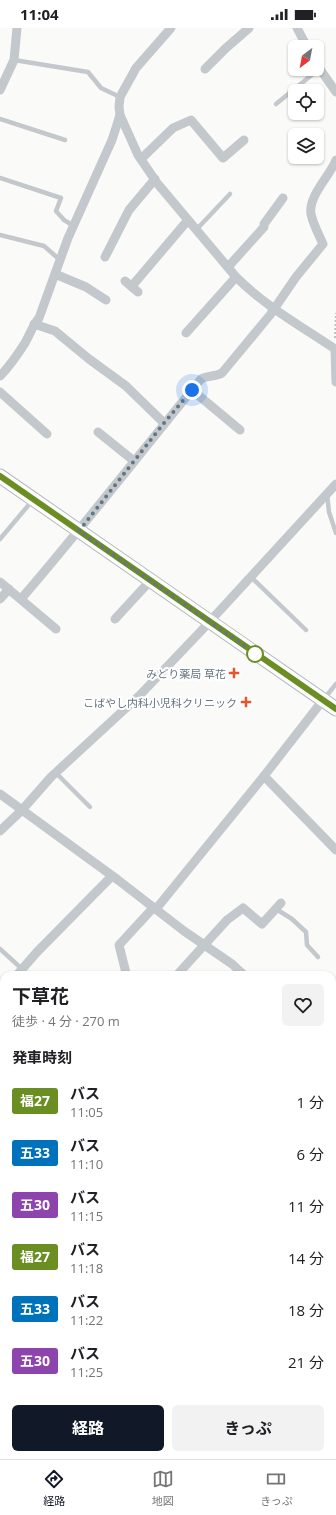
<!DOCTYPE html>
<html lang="ja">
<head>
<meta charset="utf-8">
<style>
  :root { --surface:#fff; --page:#f2f2f2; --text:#202124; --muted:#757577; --line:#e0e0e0; --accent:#111827 }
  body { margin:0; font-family:"Open Sans","Noto Sans JP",sans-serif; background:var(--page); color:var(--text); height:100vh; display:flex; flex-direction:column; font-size:15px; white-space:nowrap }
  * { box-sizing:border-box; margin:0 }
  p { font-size:13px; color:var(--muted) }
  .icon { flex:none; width:22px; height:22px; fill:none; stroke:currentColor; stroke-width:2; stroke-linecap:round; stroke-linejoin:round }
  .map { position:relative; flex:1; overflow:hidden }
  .drawer { position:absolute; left:0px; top:943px; width:336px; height:488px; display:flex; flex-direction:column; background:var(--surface); border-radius:12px 12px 0 0; box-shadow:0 1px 3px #0004 }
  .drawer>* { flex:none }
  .badge { padding:0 8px; border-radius:3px; font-size:14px; line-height:26px }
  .needle { width:26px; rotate:212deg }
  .controls { position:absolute; left:288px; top:12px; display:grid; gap:8px }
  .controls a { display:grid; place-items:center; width:36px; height:36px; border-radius:6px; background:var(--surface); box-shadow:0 1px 3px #0004; font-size:20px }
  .you { position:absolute; width:20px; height:20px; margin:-10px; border:3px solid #fff; border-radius:50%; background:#1a73e8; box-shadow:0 0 0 6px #1a73e833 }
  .map>.badge { position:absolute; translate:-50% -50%; box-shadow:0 0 0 2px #fff }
  h2 { padding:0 12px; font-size:15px; line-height:36px }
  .round { display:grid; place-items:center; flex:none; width:42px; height:42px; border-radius:6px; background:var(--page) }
  .headline { display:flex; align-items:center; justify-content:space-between; height:68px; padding:0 12px }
  h1 { font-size:19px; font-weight:700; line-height:30px }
  .button { display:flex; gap:8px; margin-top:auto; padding:8px 12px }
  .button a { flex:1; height:46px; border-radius:6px; background:var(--accent); color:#fff; font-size:16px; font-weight:700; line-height:46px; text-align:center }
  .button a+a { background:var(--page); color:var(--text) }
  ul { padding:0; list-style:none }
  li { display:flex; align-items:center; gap:12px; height:52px; padding:0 12px }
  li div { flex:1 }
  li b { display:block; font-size:15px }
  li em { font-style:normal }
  li .badge { min-width:44px; font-weight:700; text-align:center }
  .status { display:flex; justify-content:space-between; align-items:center; height:28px; padding:0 20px; background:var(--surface); direction:ltr }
  .status svg { height:11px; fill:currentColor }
  .tabs { display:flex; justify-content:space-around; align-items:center; height:56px; border-top:1px solid var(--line); background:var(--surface); font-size:11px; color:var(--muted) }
  .tabs a { display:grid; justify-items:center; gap:2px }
  .tabs .on { color:var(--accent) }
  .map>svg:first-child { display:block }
  .forest { fill:url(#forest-crowns) }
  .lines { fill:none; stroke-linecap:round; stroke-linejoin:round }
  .secondary-casing { stroke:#b3babf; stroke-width:15 }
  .path { stroke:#bbbfc2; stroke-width:2; stroke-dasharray:2 2; stroke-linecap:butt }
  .lane { stroke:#c3c8cc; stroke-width:4.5 }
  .street { stroke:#c3c8cc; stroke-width:9 }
  .secondary { stroke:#fff; stroke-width:13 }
  .line-casing { stroke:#fff; stroke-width:9 }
  .line { stroke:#6b8e23; stroke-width:6 }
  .walk { stroke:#657683; stroke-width:4; stroke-dasharray:0 7.2 }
  .stop-dot { fill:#fff; stroke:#6b8e23; stroke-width:2 }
  .poi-dot { fill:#e4572e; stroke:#fff; stroke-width:1.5 }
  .labels { text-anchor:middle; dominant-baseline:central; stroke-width:4; stroke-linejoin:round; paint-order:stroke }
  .poi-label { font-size:11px; fill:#657683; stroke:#fff; text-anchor:end }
</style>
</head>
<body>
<div class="status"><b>11:04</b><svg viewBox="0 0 49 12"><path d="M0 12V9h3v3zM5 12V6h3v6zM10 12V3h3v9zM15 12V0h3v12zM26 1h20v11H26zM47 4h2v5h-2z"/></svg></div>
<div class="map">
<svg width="336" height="1431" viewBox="0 0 336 1431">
  <defs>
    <pattern id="forest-crowns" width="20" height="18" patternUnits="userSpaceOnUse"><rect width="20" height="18" fill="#dadfd7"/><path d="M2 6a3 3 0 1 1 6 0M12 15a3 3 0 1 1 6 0" fill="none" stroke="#b4b9b4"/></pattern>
  </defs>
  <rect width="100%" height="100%" fill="#fafaf8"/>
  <g class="forest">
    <polygon points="0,1009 4,1014 4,1157 0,1158"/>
    <polygon points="4,1234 4,1427 332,1427 332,1292 336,1298 336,1431 0,1431 0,1237"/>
  </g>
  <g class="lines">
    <g class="secondary-casing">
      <polyline id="secondary" points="0,448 336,681"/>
    </g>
    <g class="path">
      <polyline points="335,310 336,285"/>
      <polyline points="332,1373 336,1374"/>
      <polyline points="0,1390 4,1387"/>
    </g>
    <g class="lane">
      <polyline points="14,32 88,44 101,60 120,69"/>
      <polyline points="276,76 319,41"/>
      <polyline points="0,91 65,112"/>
      <polyline points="0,150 61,170 56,183 64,192 74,198"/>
      <polyline points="196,202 230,166"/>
      <polyline points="0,207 44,218 60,232"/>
      <polyline points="327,466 329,484 336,505"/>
      <polyline points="0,511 32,473"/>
      <polyline points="251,549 306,602"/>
      <polyline points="324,671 336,656"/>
      <polyline points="56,745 90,779"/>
      <polyline points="276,881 292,891 306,904 307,917 318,929"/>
      <polyline points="0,921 22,941"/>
      <polyline points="332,1195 336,1196"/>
      <polyline points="332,1239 336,1234"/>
    </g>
    <g class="street">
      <polyline points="297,0 307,19"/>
      <polyline points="317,37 336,64"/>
      <polyline points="205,41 226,20 249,0"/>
      <polyline points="0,62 14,32 17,0"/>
      <path d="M120,87L138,127L157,155L236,249C265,278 301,298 335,321L336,354"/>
      <polyline points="141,131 173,100 191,92 223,130 244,112"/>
      <polyline points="105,229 129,182 155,151"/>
      <polyline points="228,239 264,199 264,196 283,170"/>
      <polyline points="55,246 86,259 106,272"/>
      <polyline points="125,253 138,264"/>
      <polyline points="132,258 188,192"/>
      <polyline points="34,296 55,303 89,331 126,358 164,395"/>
      <polyline points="186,305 236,249"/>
      <path d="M0,348C10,338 18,326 25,315C30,306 33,297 39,290L68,210L112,112L120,87L119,79L120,69L136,40L171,0"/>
      <polyline points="192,362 240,402"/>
      <polyline points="0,364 47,406"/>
      <polyline points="98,404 134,433"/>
      <polyline points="0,554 56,601"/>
      <polyline points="0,571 9,561"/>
      <path d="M21,571C83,499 141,424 201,351C208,347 215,349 222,345L270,287L296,249L323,216C319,207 313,196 311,186C308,168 330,148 336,132"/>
      <polyline points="115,591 150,553"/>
      <polyline points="264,748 336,822"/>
      <polyline points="0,766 118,852 184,903 232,936 244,947"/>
      <polyline points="0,803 22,782 51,749 139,668 201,603 336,456"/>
      <polyline points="156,881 264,748 323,672"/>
      <polyline points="17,947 37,924 112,848"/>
      <polyline points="125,947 126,945 119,917 154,879"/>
      <polyline points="177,947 227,892 243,880 262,896 281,875"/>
      <polyline points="332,1018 336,1017"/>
      <polyline points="332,1048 336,1054"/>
      <polyline points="332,1135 336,1132"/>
      <polyline points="0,1164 4,1163"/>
      <polyline points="332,1389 336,1386"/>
      <polyline points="285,1431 287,1427"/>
    </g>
    <use href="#secondary" class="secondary"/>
  </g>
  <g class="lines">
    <g class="line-casing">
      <polyline id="line" points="0,448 336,681"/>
    </g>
    <use href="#line" class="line"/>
    <polyline class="walk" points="192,362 164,395 79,503 259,628 255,626"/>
  </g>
  <circle class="stop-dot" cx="255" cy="626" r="8"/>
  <g class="poi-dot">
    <path d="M232 639h4v4h4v4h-4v4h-4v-4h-4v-4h4z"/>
    <path d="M244 668h4v4h4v4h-4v4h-4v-4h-4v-4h4z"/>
  </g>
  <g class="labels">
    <g class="poi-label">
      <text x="226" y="645">みどり薬局 草花</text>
      <text x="237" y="674">こばやし内科小児科クリニック</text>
    </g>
  </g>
</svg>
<div class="controls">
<a><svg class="needle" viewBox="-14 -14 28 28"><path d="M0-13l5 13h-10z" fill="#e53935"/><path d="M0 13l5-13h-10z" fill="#757577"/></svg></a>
<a><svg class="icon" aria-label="locate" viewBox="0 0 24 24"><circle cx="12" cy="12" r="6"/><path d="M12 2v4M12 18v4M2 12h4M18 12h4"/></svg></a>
<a><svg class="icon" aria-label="layers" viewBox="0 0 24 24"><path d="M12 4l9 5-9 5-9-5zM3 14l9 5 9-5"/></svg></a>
</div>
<div class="you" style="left:192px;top:362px"></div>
<section class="drawer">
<div class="headline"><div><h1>下草花</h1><p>徒歩 · 4 分 · 270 m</p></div><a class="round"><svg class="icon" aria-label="heart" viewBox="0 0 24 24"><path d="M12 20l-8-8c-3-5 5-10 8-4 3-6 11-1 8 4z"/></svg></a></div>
<h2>発車時刻</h2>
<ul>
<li><span class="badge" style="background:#6b8e23;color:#fff">福27</span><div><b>バス</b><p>11:05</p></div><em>1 分</em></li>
<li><span class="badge" style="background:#0072bc;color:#fff">五33</span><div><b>バス</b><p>11:10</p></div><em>6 分</em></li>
<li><span class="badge" style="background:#8e44ad;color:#fff">五30</span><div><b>バス</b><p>11:15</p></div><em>11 分</em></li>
<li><span class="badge" style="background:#6b8e23;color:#fff">福27</span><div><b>バス</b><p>11:18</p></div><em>14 分</em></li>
<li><span class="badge" style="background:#0072bc;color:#fff">五33</span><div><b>バス</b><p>11:22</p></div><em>18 分</em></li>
<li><span class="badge" style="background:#8e44ad;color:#fff">五30</span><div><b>バス</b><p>11:25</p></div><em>21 分</em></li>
</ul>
<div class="button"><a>経路</a><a>きっぷ</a></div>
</section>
</div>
<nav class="tabs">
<a class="on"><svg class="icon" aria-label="directions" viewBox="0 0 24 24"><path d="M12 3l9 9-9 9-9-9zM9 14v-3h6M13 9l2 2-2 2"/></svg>経路</a>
<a><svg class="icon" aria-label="map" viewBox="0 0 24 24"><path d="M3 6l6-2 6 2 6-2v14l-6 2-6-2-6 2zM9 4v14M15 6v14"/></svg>地図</a>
<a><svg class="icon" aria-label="tickets" viewBox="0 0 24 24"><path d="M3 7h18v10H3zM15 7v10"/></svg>きっぷ</a>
</nav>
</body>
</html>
